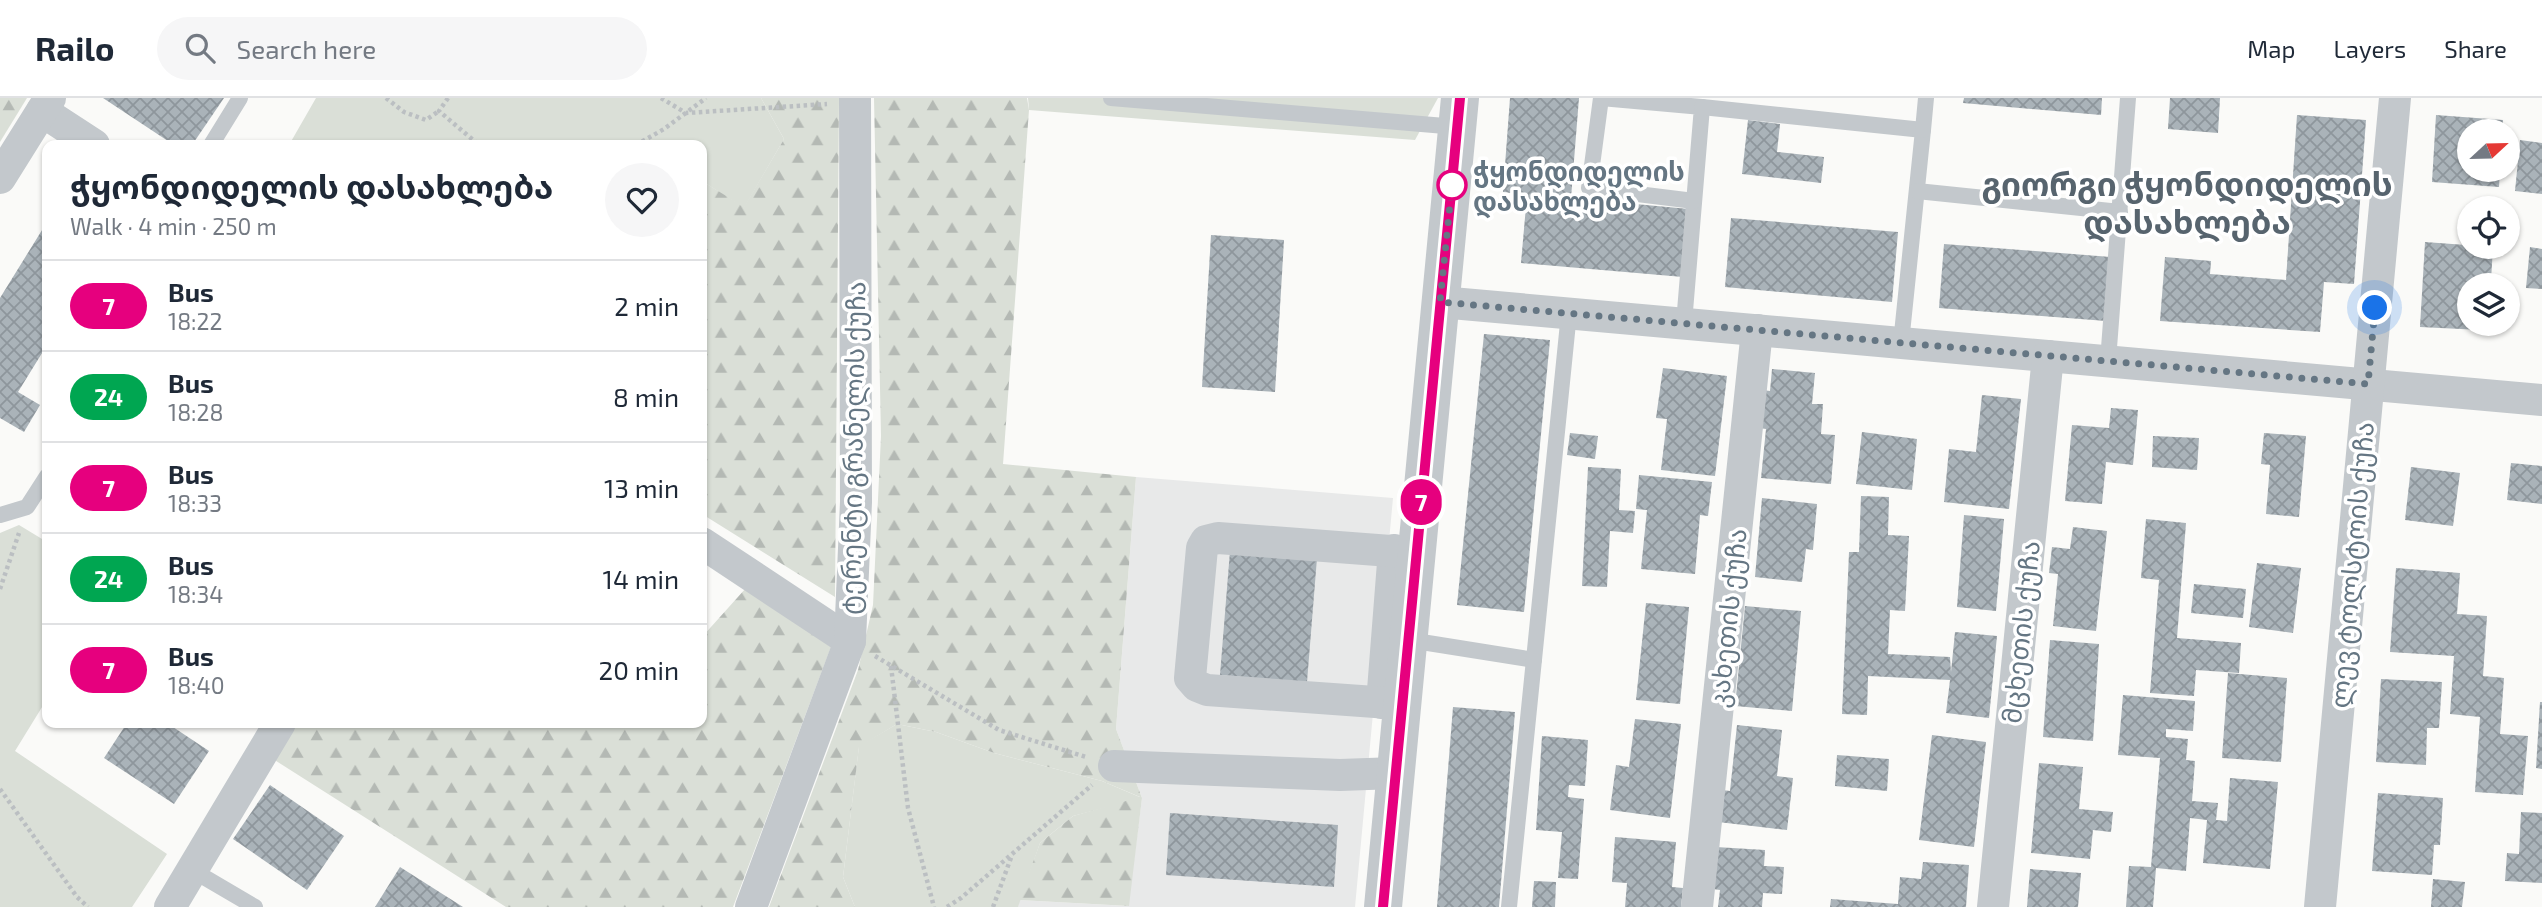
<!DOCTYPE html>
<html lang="en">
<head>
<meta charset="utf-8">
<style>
  :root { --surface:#fff; --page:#f6f6f7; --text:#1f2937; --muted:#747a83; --line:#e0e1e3 }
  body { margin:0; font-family:"Exo 2","Noto Sans Georgian",sans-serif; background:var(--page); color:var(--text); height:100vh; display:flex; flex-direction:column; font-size:26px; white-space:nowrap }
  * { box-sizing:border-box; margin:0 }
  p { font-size:23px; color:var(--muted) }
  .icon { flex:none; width:38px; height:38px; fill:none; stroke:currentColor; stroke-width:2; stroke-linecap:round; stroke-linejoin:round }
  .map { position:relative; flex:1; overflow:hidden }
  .panel { position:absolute; left:42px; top:42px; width:665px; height:588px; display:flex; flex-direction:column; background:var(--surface); border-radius:14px; box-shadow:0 2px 5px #0004 }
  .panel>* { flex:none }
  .badge { padding:0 14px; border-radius:23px; font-size:24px; line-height:46px }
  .needle { width:46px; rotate:68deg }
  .controls { position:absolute; left:2457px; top:21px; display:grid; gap:14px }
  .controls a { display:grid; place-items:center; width:63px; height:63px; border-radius:50%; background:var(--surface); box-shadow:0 2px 5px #0004; font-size:35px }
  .you { position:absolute; width:35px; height:35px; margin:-18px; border:5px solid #fff; border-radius:50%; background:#1a73e8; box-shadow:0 0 0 10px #1a73e833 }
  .map>.badge { position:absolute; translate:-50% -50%; box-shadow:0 0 0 4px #fff }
  .round { display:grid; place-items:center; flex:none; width:74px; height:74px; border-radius:37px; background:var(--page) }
  .overview { display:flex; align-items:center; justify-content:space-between; height:119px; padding:0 28px }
  h1 { font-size:33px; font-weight:700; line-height:52px }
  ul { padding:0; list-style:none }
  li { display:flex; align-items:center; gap:21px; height:91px; padding:0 28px; border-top:2px solid var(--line) }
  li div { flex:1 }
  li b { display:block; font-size:26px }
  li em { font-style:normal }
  li .badge { min-width:77px; font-weight:700; text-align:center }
  header { display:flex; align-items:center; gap:42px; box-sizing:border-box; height:98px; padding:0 35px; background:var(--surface); border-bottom:2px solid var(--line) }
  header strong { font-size:33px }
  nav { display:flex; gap:38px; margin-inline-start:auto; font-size:24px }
  .search { width:490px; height:63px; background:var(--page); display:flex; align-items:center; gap:18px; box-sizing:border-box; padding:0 24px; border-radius:38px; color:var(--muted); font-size:26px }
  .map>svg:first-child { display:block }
  .built { fill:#e8e9e9 }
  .grass { fill:#dadfd7 }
  .forest { fill:url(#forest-firs) }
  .building { fill:url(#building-cross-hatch) }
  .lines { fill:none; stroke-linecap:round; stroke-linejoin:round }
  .path { stroke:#bbbfc2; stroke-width:4.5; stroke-dasharray:3.5 3.5; stroke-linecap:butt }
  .service { stroke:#c3c8cc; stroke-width:16 }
  .minor { stroke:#c3c8cc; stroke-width:32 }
  .tertiary { stroke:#c3c8cc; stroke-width:38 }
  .line-casing { stroke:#fff; stroke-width:16 }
  .line { stroke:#e6007e; stroke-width:10 }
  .walk { stroke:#657683; stroke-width:7; stroke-dasharray:0 12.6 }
  .stop-dot { fill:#fff; stroke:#e6007e; stroke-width:3.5 }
  .labels { text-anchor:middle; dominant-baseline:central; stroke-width:7; stroke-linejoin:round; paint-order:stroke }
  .stop-label { font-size:26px; font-weight:bold; fill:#657683; stroke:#fff; text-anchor:start }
  .street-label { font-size:26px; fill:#657683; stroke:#fff }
  .district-label { font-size:33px; font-weight:bold; fill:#57646e; stroke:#fff }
</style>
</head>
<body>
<header>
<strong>Railo</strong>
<div class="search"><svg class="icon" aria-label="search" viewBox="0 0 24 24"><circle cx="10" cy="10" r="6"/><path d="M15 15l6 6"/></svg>Search here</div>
<nav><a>Map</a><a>Layers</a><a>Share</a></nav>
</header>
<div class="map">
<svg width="2542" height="809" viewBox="0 0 2542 809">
  <defs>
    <pattern id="forest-firs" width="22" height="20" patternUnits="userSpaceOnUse" patternTransform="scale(1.75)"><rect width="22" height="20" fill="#dadfd7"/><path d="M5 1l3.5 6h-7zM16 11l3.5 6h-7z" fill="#b4b9b4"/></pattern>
    <pattern id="building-cross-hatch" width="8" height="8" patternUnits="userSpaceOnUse" patternTransform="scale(1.75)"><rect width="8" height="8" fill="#aab3b9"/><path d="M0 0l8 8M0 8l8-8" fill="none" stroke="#8e969c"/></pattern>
  </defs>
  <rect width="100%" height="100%" fill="#fafaf8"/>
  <polygon class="built" points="1136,379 1393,400 1355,809 1018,809 1019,802 1128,808 1142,700 1116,631"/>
  <g class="grass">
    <polygon points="316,0 761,0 784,41 744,110 702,83 702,47 289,47"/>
    <polygon points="1028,0 1438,0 1415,42 1029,12"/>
    <polygon points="19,427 47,444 47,601 15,653 167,756 132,809 0,809 0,435"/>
    <polygon points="897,626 936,634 994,655 1102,683 1142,700 1073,718 1040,745 1018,809 855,809 843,779 859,648"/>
  </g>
  <g class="forest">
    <polygon points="0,0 27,0 0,44"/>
    <polygon points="761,0 839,0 835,499 702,416 702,83 744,109 784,41"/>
    <polygon points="874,0 1027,0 1029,12 1003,366 1136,379 1116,631 1142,700 1129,808 1019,802 1040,745 1073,718 1140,699 1102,683 994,655 936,634 897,626 859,649 843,779 855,809 769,809 858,572 873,507 881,338"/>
    <polygon points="746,490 831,549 733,809 506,809 273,661 296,625 702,625 702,539"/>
  </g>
  <g class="building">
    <polygon points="103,0 224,0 192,47 174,47"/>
    <polygon points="1510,0 1579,0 1571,100 1689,111 1683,179 1521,165 1527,97 1503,94"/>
    <polygon points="1964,0 2102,0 2101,17 1963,5"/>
    <polygon points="2170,0 2220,0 2218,35 2168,31"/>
    <polygon points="2297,17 2366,22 2354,186 2324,184 2320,234 2160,223 2165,159 2211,163 2210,176 2286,182"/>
    <polygon points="2436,17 2503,22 2502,33 2469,33 2469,72 2500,72 2499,89 2432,84"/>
    <polygon points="1748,22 1780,26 1777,54 1824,59 1821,85 1742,76"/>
    <polygon points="2520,42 2542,45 2542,96 2515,93"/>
    <polygon points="1731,120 1898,134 1892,204 1725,189"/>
    <polygon points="47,124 47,247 18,294 40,307 24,334 0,320 0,200"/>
    <polygon points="1211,137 1284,142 1275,294 1202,289"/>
    <polygon points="2425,144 2493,149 2491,183 2483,183 2483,187 2469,187 2469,226 2481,226 2481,232 2420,229"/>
    <polygon points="1944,146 2111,159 2106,223 1939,210"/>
    <polygon points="2530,149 2542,151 2542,191 2526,190"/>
    <polygon points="1484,236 1550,242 1524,514 1457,507"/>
    <polygon points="1663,270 1727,278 1715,378 1661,372 1667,321 1656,320"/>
    <polygon points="1772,271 1815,275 1812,306 1823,306 1821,336 1835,337 1831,386 1761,380 1766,331 1759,330 1762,292 1770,293"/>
    <polygon points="1982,297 2021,301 2009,411 1944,404 1949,351 1976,354"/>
    <polygon points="2111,310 2138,312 2133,367 2106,364 2102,406 2065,403 2072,327 2109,330"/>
    <polygon points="1862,334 1917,341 1912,392 1856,386"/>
    <polygon points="1570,335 1598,338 1595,361 1567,357"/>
    <polygon points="2264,335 2306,338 2299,419 2266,416 2270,367 2261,366"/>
    <polygon points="2153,338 2199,340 2197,372 2152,369"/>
    <polygon points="2511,365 2542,368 2542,406 2507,402"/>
    <polygon points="1588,369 1621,371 1619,412 1635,413 1633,435 1610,433 1607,489 1582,488"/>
    <polygon points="2411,369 2460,375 2453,428 2405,422"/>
    <polygon points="1639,377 1712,384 1708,418 1700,417 1695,476 1641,471 1647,412 1636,411"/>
    <polygon points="1861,398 1889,399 1888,437 1909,438 1905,513 1890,512 1888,556 1950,559 1951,574 1955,534 1997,538 1989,620 1946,615 1950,582 1868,578 1867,617 1842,616 1849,454 1859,454"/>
    <polygon points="1762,400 1817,406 1813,452 1806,451 1802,484 1755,479"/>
    <polygon points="1964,417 2004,421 1996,513 1957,509"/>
    <polygon points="2146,421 2186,425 2177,540 2241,545 2239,575 2196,572 2194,598 2150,595 2159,482 2141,480"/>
    <polygon points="2073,429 2107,433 2096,533 2053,528 2058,476 2049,475 2052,449 2070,451"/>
    <polygon points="1230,453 1317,460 1307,584 1220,577"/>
    <polygon points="2257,465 2301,470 2293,535 2249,529"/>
    <polygon points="2396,470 2460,475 2457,516 2487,518 2483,578 2504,580 2500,636 2528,638 2523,697 2475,694 2480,619 2450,616 2454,558 2390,554"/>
    <polygon points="2194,486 2246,491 2243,520 2191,515"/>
    <polygon points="1646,505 1689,509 1680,606 1636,602"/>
    <polygon points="1745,508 1801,513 1792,613 1735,608"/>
    <polygon points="2050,542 2099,546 2093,643 2043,639"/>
    <polygon points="2228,575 2287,580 2281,664 2222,660"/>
    <polygon points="2381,581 2442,584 2439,630 2427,630 2426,667 2376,664"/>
    <polygon points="2123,597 2195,603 2193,633 2166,631 2166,639 2188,641 2186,662 2195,663 2192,703 2218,705 2216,722 2227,723 2230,680 2278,684 2270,771 2203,765 2207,722 2190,720 2186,773 2156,770 2153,809 2126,809 2129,768 2151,769 2160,660 2118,657"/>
    <polygon points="2540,604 2542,604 2542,671 2536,670"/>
    <polygon points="1453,609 1515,614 1499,809 1437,809"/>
    <polygon points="1635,621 1681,626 1670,720 1610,712 1616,667 1629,669"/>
    <polygon points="127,625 167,625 209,653 174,706 104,660"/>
    <polygon points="1737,627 1782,632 1777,678 1793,680 1787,732 1718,724 1722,692 1730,693"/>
    <polygon points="1932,637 1986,644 1974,749 1919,742"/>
    <polygon points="1542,638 1588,642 1585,688 1569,687 1568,699 1584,701 1578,781 1558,780 1562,734 1536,732"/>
    <polygon points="1837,657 1889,661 1887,693 1835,688"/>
    <polygon points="2039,665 2083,669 2079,711 2113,714 2111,734 2093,732 2090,761 2031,755"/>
    <polygon points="270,687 344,738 307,792 233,741"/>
    <polygon points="2378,695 2443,700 2440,747 2434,747 2432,777 2372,773"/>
    <polygon points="2521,714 2542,715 2542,785 2505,783 2507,755 2519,756"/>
    <polygon points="1170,715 1338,727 1334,789 1166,777"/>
    <polygon points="1615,739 1676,744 1672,789 1683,790 1681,809 1625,809 1627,785 1612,784"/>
    <polygon points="1716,749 1765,752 1764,768 1784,769 1782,796 1763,795 1762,809 1718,809 1720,792 1713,791"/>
    <polygon points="1923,764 1969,767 1966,809 1830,809 1831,801 1898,806 1900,779 1921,781"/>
    <polygon points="400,769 463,809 375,809"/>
    <polygon points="2030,771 2081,775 2078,809 2027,809"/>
    <polygon points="2433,781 2465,784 2462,809 2431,809"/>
    <polygon points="1534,783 1556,784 1555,809 1532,809"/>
  </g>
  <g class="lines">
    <g class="path">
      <polyline points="386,0 404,14 426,22 439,13"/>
      <polyline points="448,0 439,13 479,47"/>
      <polyline points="661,0 686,15 827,6"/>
      <polyline points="636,47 664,31 706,0"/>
      <polyline points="0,491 19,435"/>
      <polyline points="875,558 999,632 1086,659"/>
      <polyline points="891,568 908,710 934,809"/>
      <polyline points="0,691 77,799 88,809"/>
      <polyline points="947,809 961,800 1092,687"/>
      <polyline points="993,809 1012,757"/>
    </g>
    <g class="service">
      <polyline points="1111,0 1457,29"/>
      <polyline points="1601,0 1702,9 1684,225"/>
      <polyline points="1601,0 1589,90 1694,103"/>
      <polyline points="1702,9 1923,32 1901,245"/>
      <polyline points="1923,32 1926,0"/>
      <polyline points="211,47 240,0"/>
      <polyline points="1917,93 2120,114"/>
      <polyline points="2108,263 2128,0"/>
      <polyline points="0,417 27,409 47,378"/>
      <polyline points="1409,542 1534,562"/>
      <polyline points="192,772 255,809"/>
      <polyline points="1509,809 1569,215"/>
    </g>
    <g class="minor">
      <polyline points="42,13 94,47"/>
      <polyline points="0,80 50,0"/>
      <polyline points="1440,204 2542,302"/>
      <polyline points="702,445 850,543"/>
      <polyline points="1382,605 1394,452"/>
      <polyline points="1403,606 1207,592 1197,588 1190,580 1202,450 1206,443 1218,440 1417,455"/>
      <polyline points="1114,668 1340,677 1396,675"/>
      <polyline points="170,809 280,625"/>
      <polyline points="751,809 850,543 856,404 855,0"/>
      <polyline points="1697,809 1757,232"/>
      <polyline points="1993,809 2048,258"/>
      <polyline points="2320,809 2395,0"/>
    </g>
    <polyline class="tertiary" points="1383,809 1460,0"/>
  </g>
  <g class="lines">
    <g class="line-casing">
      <polyline id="line" points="1383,809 1460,0"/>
    </g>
    <use href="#line" class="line"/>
    <polyline class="walk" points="1452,87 1440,204 2368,286 2375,210"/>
  </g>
  <circle class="stop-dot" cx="1452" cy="87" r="14"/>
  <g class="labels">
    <g class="stop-label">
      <text x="1473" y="72">ჭყონდიდელის<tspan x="1473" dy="30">დასახლება</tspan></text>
    </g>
    <g class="street-label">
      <text transform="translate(852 350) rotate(-89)">ტერენტი გრანელის ქუჩა</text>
      <text transform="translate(2351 467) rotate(-85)">ლევ ტოლსტოის ქუჩა</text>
      <text transform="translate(1727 520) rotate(-84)">კახეთის ქუჩა</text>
      <text transform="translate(2020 534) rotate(-84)">მცხეთის ქუჩა</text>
    </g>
    <g class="district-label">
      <text x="2187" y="85">გიორგი ჭყონდიდელის<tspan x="2187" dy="38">დასახლება</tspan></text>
    </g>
  </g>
</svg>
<div class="controls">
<a><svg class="needle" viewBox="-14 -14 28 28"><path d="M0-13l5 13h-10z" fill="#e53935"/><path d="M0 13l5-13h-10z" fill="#747a83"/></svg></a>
<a><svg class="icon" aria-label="locate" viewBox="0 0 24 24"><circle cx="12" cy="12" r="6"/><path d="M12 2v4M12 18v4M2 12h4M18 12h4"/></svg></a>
<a><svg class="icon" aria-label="layers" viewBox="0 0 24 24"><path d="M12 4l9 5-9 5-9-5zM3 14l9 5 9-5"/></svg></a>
</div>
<div class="you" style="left:2375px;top:210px"></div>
<b class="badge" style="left:1421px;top:404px;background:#e6007e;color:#fff">7</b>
<section class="panel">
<div class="overview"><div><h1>ჭყონდიდელის დასახლება</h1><p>Walk · 4 min · 250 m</p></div><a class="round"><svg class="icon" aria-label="heart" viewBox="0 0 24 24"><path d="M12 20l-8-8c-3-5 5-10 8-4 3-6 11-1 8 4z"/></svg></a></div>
<ul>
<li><span class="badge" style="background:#e6007e;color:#fff">7</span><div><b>Bus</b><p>18:22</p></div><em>2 min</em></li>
<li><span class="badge" style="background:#00a651;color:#fff">24</span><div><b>Bus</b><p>18:28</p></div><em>8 min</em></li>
<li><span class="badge" style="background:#e6007e;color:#fff">7</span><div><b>Bus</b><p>18:33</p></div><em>13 min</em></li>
<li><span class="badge" style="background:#00a651;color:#fff">24</span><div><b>Bus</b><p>18:34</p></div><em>14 min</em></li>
<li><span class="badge" style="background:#e6007e;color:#fff">7</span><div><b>Bus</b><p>18:40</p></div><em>20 min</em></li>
</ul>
</section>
</div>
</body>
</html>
